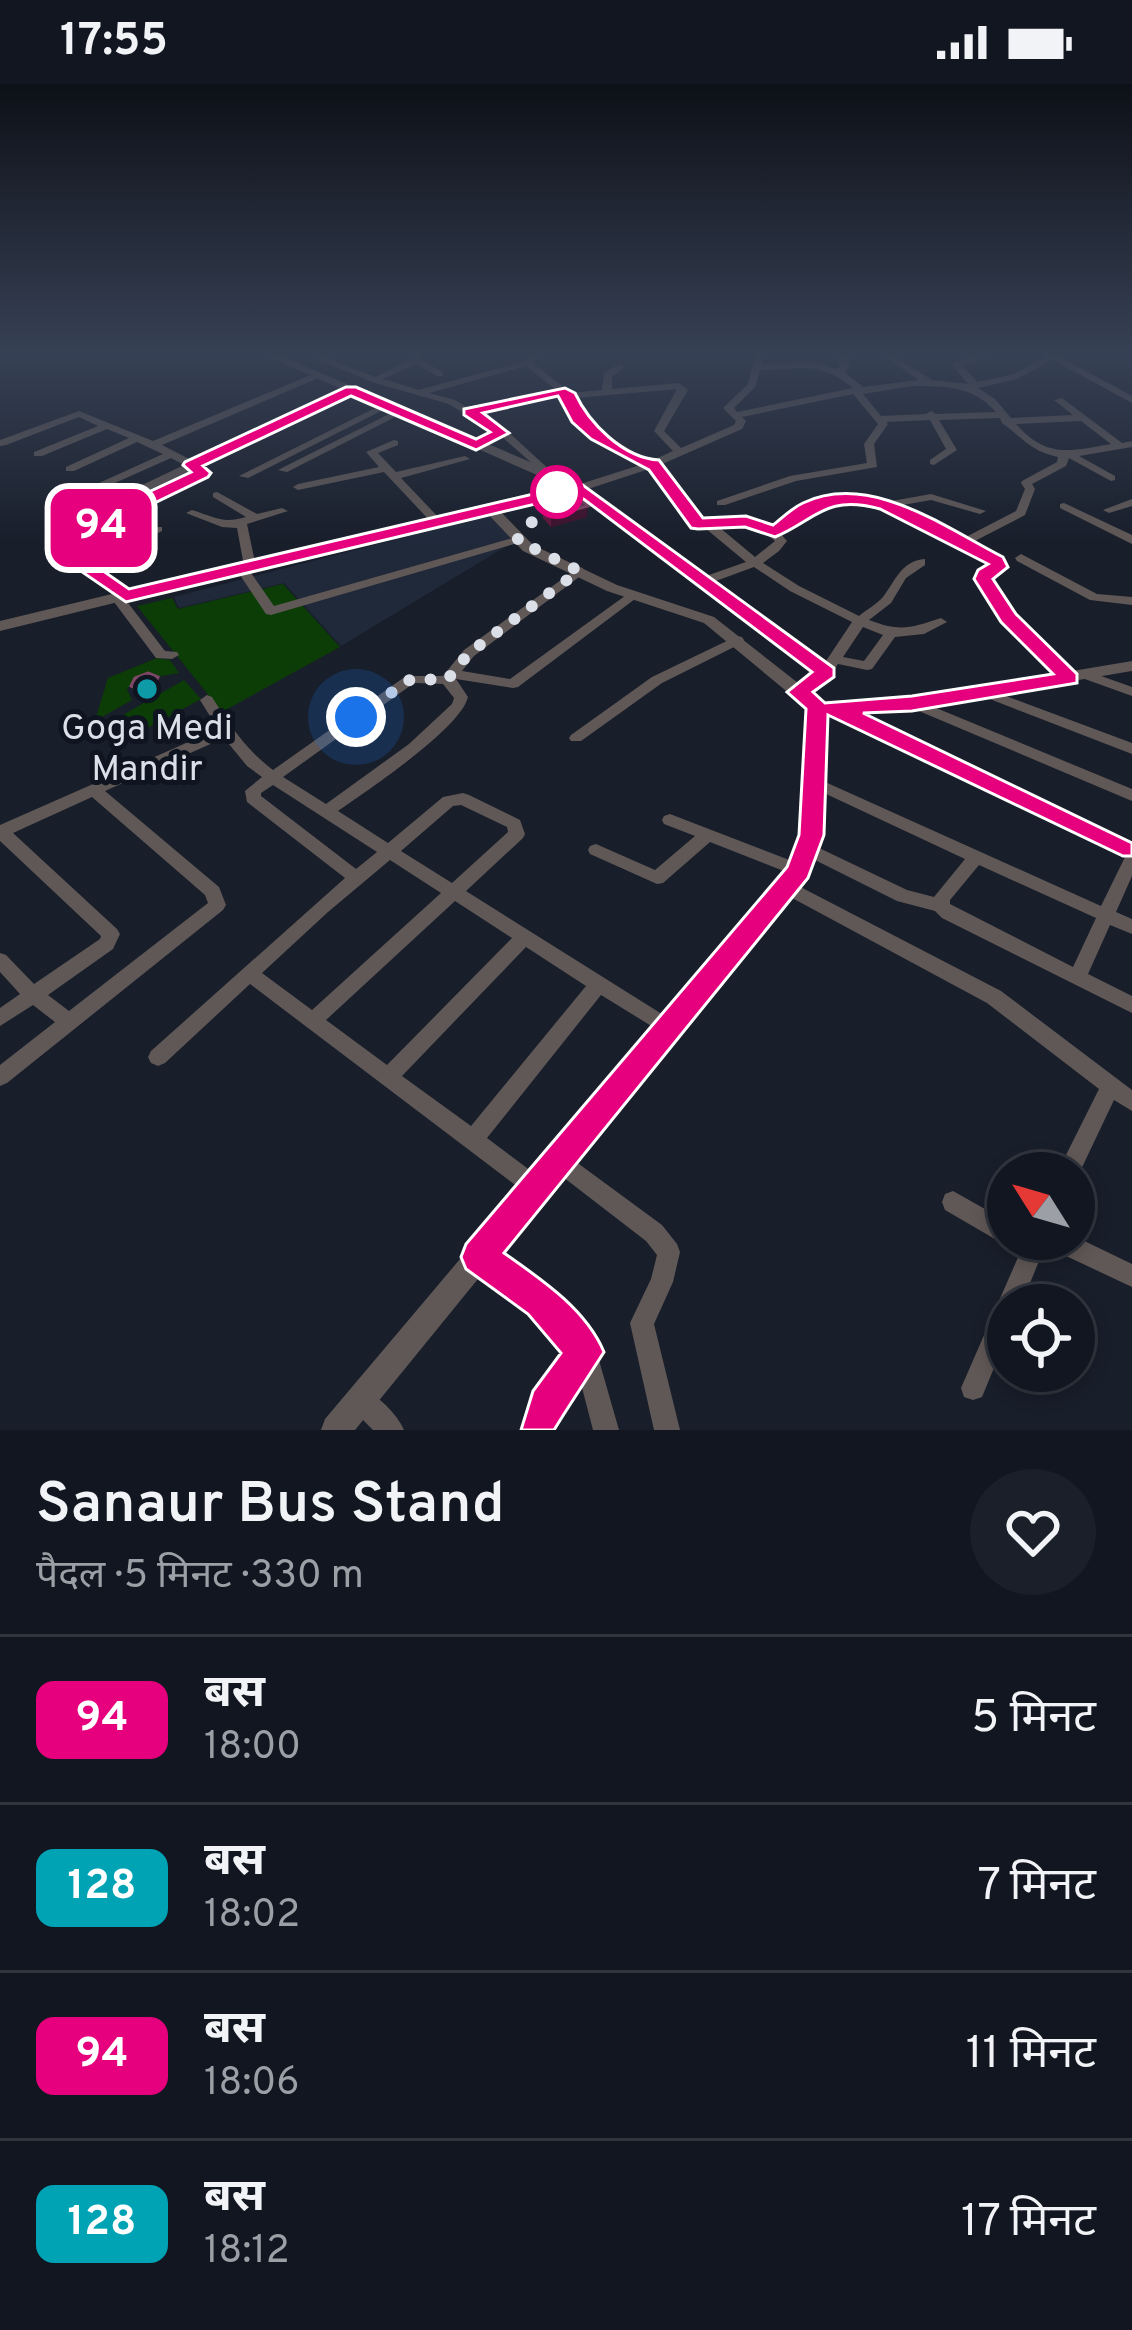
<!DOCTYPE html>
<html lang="hi">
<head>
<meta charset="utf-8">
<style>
  :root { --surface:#121620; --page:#1b1f29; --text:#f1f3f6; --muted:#9c9fa5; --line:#31353e }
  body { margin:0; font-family:Overpass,"Noto Sans Devanagari",sans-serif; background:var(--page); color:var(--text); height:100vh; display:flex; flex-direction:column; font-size:45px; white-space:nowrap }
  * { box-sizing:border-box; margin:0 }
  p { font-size:39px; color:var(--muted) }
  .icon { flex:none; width:66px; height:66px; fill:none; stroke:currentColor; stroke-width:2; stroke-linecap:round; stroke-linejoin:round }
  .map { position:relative; height:1346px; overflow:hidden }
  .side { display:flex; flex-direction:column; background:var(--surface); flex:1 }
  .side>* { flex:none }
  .badge { padding:0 24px; border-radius:18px; font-size:42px; line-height:78px }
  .needle { width:78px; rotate:307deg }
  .controls { position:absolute; left:987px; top:1068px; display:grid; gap:24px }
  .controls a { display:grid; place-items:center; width:108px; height:108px; border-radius:50%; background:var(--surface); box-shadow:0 6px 18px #0003,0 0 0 3px var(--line); font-size:60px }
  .you { position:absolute; width:60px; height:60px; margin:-30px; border:9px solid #fff; border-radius:50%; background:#1a73e8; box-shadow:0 0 0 18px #1a73e833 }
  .map>.badge { position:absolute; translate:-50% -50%; box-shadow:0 0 0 6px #fff }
  .round { display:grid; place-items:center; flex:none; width:126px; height:126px; border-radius:63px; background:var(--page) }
  .overview { display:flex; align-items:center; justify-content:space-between; height:204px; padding:0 36px }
  h1 { font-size:57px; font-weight:600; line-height:90px }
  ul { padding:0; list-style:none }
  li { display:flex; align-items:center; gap:36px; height:168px; padding:0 36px; border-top:3px solid var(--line) }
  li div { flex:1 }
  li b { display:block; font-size:45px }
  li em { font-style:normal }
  li .badge { min-width:132px; font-weight:700; text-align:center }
  .status { display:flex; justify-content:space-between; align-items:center; height:84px; padding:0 60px; background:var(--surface); direction:ltr }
  .status svg { height:33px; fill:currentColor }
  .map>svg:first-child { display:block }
  .built { fill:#20293a }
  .green { fill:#0c3d06 }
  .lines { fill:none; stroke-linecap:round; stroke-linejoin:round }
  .minor { fill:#605856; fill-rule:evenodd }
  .tertiary { fill:#605856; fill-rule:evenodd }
  .wall { fill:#61163b }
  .shaded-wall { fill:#3e102c }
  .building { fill:#6e2c4e; stroke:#7f4866; stroke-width:3 }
  .line { fill:#e6007e; stroke:#fff; stroke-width:3; fill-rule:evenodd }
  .walk { stroke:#dbdfe8; stroke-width:12; stroke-dasharray:0 21.6 }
  .stop-dot { fill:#fff; stroke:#e6007e; stroke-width:6 }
  .culture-dot { fill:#0f9aa8; stroke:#0f1520; stroke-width:4.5 }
  .labels { text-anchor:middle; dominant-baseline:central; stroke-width:10; stroke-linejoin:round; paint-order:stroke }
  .poi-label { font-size:36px; fill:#dbdfe8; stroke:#0f1520 }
</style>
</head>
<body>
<div class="status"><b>17:55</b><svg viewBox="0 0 49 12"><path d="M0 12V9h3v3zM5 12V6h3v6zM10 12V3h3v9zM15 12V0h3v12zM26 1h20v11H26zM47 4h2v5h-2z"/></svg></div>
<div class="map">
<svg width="1132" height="1346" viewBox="0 0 1132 1346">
  <rect width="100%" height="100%" fill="#181e2a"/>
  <polygon class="built" points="490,431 515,457 341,562 284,499 179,524 174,513"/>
  <g class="green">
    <polygon points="283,500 340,563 222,628 137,522 172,514 178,525"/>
    <polygon points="157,574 170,576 179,589 134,597 127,605 132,616 95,637 108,594"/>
    <polygon points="184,596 201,615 122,658 102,643"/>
  </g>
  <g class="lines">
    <g class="minor">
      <path d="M315,269L375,293L411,275L410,269H418L420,275L443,288V292H437L416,280L383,295L419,306L525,277L534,269H543L533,279L571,309L602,306L604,289L617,281H623V285L612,292V305L679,299L688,306L664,347L681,364L734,341L736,337L723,324L748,300L756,269H764L762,280L813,278L837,285L840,282L837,272L859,269L845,275L850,282L844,288L863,303L919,296L879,269H889L932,296L968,300L952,281L954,279L982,269H995L963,282L977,298L1011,291L1046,273L1042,269H1053L1132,312V319L1053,276L1017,295L978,304L995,315L1011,334L1073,331L1054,316L1062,314L1122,359L1132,357V363L1079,372L1115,392V396L1111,397L1069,374L1066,382L1032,400L1035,405L1025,431L971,459L1001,474L1004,483L990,492V495L1013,531L1077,594L1070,598L1065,597L1003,536L978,495L980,487L992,481L991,479C941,453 859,396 803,430C795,435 788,443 780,449L787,457L779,467L763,479L799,502L859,532C866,526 877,520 883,513C896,496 901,477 925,475V481L906,494L891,519L869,536C900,548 911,544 941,534L947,538L924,550L895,553L872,585L867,586L838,580C829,594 810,612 793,611L791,608L793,605L817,588L578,408L571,407V403L640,381L578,341L565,313L560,310L478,329L506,346L553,389L554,391L549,394L501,352L480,363H472V359L495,348L449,320L372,298L305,270ZM526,282L555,305L470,325L455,316L429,309ZM802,284C823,284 837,291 853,304L737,328L734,324L755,303L760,286ZM913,302C946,302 973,302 996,328L936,330L931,327L926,330L881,332L863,310ZM677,305L654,347L673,367L649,378L586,337L575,314ZM853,310L878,340L864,360L867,379L790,392L717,417V421H725L796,397L877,383L874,360L888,340L886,338L930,336L946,365L930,376V380L934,381L957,366L939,336L1000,334L1002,339C1023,354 1030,367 1058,373L1057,378L1022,397L1021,399L1025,405L1016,427L962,455L897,422L931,416L980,430L986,427L931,410L886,418L844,412L797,424L773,443L754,436L701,437L660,381L742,345L746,337L742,333ZM1081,337L1111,360C1070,367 1047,375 1016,340ZM652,384L694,442L705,444L746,478L706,492L588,405ZM743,442L760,445L775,457L755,473L719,443ZM754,483L790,507L852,538L824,580L713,498ZM863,543L883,551L864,577L843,573Z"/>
      <polygon points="579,269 621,269 617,272 583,272"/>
      <path d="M313,290L316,291V295L162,361L193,377L348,305L356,307L200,382L207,387V391L136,426L134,433L68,466L83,476L154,443H162V447L90,482L130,509V515H125L165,567L177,568L179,571L172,575L156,574L111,514L116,511L76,485L54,466L124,429V425L113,419V415L184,381L171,374L70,419L66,418V414L163,370L137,358L74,387H66V383L129,354L107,345L42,372H34V368L98,342L79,333L6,361L0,362V356L79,327L153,357ZM191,386L195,389L130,420L126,417Z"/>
      <polygon points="381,321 389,323 248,394 239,392"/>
      <polygon points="395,327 403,329 287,388 278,386"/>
      <polygon points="394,356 398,357 398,361 378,369 396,388 465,372 470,375 401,394 440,435 440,439 432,439 384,388 298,406 293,403 298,400 379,383 366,368"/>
      <path d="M217,408L257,430L282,424L288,427L247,440L256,483L249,486L274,522L513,454H521L523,456L521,458L271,531L266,530L236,485L244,482L237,444L222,443L186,429L192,426C215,433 222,440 246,433L213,413V409Z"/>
      <polygon points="1132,415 1132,422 1109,429 1103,426"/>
      <polygon points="1064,419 1132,451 1132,460 1060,424 1060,420"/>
      <polygon points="1021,470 1097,510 1132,513 1132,521 1090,516 1017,477 1015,474"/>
      <path d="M579,483L583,484V490L474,572L462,587L510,595L629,509L633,508L639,512L518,603L513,604L456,595L468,613C460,645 368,706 338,727L388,759L443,713L463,709L469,711L520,736L525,750L523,754L466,807L673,937L676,943L673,949L666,951L601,911L487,1054L543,1096L546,1103L543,1110L535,1114L527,1110L250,900L165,979L158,982L151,979L148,973L151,967L345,794L247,718L245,707L262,693L247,682L224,654L105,707L219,803L226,821L223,826L7,999L0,1002V981L55,938L33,921L0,942V924L20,910L0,888V869L6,871L34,900L100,855L101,852L0,757V741L218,645L200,616L207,611L212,613C229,640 246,666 273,686L406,592H443L464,566ZM414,599L443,600L454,614L452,620L409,660L326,720L283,693ZM273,701L377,768L356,785L261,712V709ZM92,713L205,811L208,819L69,927L48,911L113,865L120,850L117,845L13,749ZM461,721L507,743L508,748L452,799L401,767L453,722ZM390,776L441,809L312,926L262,889L328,828ZM455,817L512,854L387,981L326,936ZM526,863L586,902L471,1042L402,992Z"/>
      <polygon points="737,552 742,553 744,556 742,559 662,599 581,657 571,657 569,654 571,651 652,593"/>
      <polygon points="1087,587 1132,603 1132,612 1082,594 1080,591 1082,588"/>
      <polygon points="987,605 1132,659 1132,670 982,612 980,609 982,606"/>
      <polygon points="912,614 1132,705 1132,717 907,622 905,619 907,616"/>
      <path d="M832,619L1132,758V792L1116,828L1132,835V850L1110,841L1088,890L1132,912V929L942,834L935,827L897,817L803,770L801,766L803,762H815L907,806L934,813L965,775L809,702L806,698L814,693L1101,822L1127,769L827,627L825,624ZM979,781L1096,834L1073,883L950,820V816Z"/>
      <polygon points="670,730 805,782 807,787 805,792 799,793 710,758 663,799 657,800 590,770 588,766 590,762 596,760 655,786 695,752 664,740 662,736 664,732"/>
      <polygon points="787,796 1001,907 1132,1006 1132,1027 1114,1016 1076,1096 1074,1089 1057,1089 1099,1005 987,919 781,808 779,803 781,798"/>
      <polygon points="557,1066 564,1069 662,1141 677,1160 680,1168 673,1198 654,1240 680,1346 654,1346 630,1239 651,1195 657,1171 646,1157 550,1083 546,1076 550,1069"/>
      <polygon points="953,1107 1008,1138 1008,1155 1017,1155 1016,1158 1008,1161 1000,1158 945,1126 942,1118 945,1110"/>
      <polygon points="1074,1152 1132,1180 1132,1203 1047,1163 1046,1160 1021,1221 1008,1221 1008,1250 982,1313 973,1316 964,1313 961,1304 1026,1155 1074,1155"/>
      <path d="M479,1162C511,1176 544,1204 568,1229C577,1239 584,1251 594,1259L619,1346H593L580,1296L558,1327L553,1346H527L538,1312L569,1270L541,1235L471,1181L468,1173L471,1165Z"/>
      <path d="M361,1304C377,1310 397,1330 404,1346H373L352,1325L349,1316L352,1307Z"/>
    </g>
    <polygon class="tertiary" points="259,269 274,269 554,388 567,406 565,409 498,425 533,461 617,501 714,533 821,617 912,614 1132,577 1132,587 912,624 825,628 822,751 806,792 355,1346 321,1346 325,1335 790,784 802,751 808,625 704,539 607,507 523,467 486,428 0,547 0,537 552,404 544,394"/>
  </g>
  <polygon class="wall" points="543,423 587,433 551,443 543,434"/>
  <g class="shaded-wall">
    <polygon points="588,422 587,433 551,443 551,432"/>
    <polygon points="158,593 160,599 156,608 140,612 138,606"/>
  </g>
  <g class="building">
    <polygon points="579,413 588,422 551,432 543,423"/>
    <polygon points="148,589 158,593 154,602 138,606 131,602 135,594"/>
  </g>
  <linearGradient id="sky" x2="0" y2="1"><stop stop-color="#0d1017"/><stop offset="0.59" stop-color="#374155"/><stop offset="1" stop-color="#374155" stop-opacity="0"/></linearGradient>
  <rect width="1132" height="458" fill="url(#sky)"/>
  <path class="line" d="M346,303H356L476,355L490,348L464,331V325L565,304L575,309C589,339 623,374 659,376L703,434L746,432L773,441C782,434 792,424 803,419C870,387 946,444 1003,473L1008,483L993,495L1016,530L1077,590V599L912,627L863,629L1132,759V772H1123L828,631L824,751L808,794L504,1169C541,1195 586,1225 604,1268L564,1330L554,1346H521L533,1307L561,1269L528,1230L466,1185L461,1173L466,1160L787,783L799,751L806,625L787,608L812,588L577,410L126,518L50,466L121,428L123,420L191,388L183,381L185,378ZM351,312L476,366L509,349L483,329L558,312L572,338L591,355L649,386L691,444L698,445L745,443L775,453C816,436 825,410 880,425L988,480L978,486L974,495L1001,538L1053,590L912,612L825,619L813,608L834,593V584L580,399L129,505L73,466L136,434L138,427L208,393L211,389L203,382Z"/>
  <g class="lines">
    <polyline class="walk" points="356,633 411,595 447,596 469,569 579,487 517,456 557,408"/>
  </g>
  <circle class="stop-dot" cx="557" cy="408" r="24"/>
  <circle class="culture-dot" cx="147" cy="605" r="12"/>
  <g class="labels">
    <g class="poi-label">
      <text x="147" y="646">Goga Medi<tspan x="147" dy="41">Mandir</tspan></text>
    </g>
  </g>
</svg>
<div class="controls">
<a><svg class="needle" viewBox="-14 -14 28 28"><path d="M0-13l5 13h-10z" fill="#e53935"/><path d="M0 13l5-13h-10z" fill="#9c9fa5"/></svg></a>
<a><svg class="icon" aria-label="locate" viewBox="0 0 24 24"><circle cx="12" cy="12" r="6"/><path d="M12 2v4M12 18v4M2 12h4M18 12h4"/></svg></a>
</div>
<div class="you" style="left:356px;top:633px"></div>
<b class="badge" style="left:101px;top:444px;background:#e6007e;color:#fff">94</b>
</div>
<section class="side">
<div class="overview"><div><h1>Sanaur Bus Stand</h1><p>पैदल · 5 मिनट · 330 m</p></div><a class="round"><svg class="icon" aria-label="heart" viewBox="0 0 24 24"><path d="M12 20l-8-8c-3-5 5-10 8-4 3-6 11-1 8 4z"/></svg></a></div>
<ul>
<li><span class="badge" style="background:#e6007e;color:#fff">94</span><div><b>बस</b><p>18:00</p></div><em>5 मिनट</em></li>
<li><span class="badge" style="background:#00a3b4;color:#fff">128</span><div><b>बस</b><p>18:02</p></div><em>7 मिनट</em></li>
<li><span class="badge" style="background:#e6007e;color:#fff">94</span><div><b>बस</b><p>18:06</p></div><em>11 मिनट</em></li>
<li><span class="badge" style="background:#00a3b4;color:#fff">128</span><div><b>बस</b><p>18:12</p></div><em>17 मिनट</em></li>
</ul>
</section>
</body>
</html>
